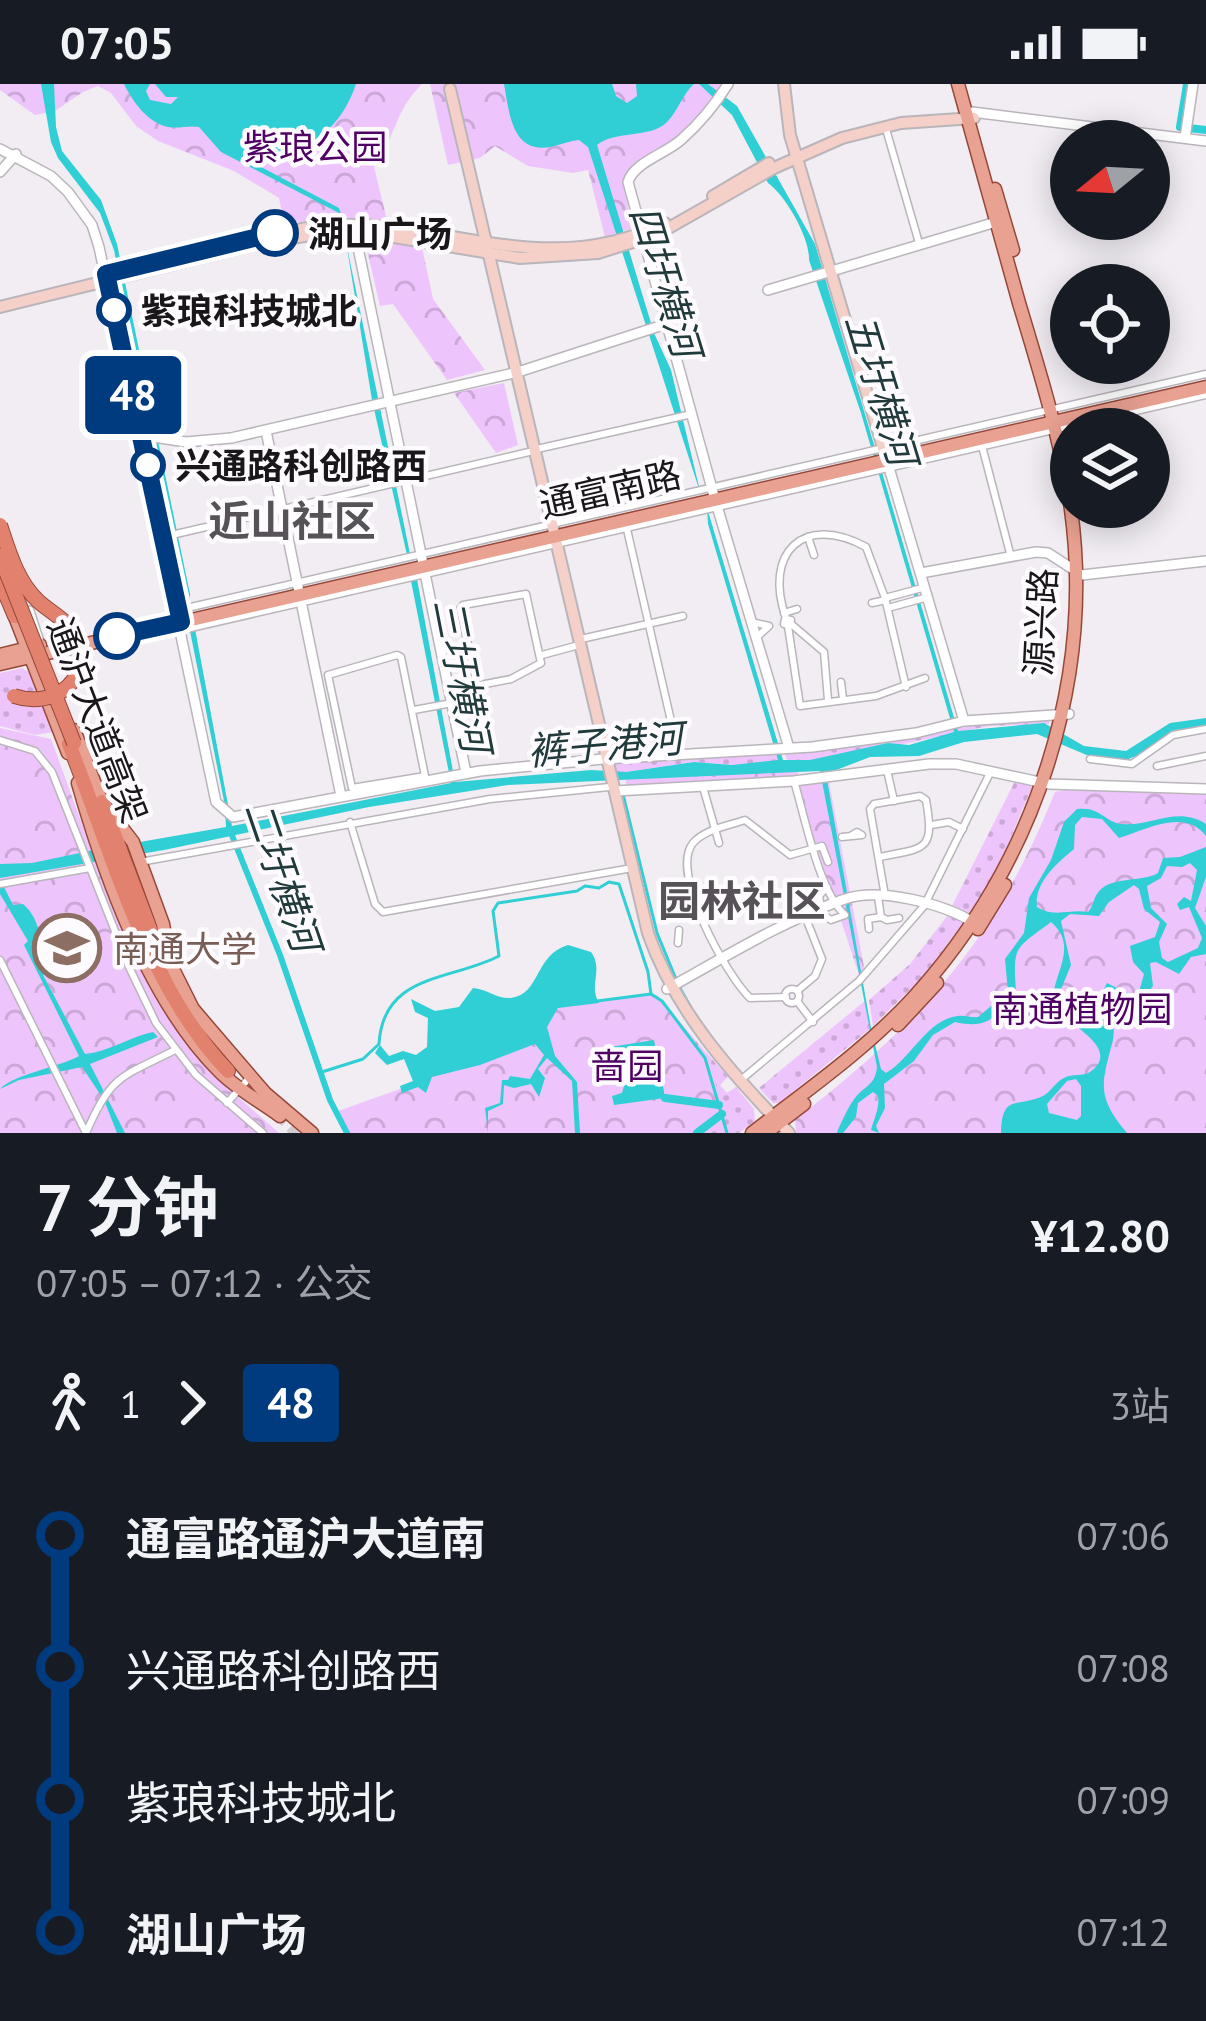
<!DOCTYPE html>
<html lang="zh">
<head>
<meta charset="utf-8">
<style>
  :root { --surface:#171b24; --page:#242831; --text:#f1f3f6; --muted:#9ea1a6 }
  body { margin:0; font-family:"PT Sans","Noto Sans SC",sans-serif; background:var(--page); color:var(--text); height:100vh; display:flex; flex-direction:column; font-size:45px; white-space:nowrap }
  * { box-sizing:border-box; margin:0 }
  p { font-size:39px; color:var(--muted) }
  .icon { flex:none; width:66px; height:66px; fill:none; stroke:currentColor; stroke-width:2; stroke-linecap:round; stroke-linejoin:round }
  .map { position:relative; height:1049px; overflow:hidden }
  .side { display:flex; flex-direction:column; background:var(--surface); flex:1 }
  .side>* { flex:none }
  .badge { padding:0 24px; border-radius:9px; font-size:42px; line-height:78px }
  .needle { width:78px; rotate:252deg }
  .tools { position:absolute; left:1050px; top:36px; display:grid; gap:24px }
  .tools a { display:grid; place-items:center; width:120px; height:120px; border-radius:50%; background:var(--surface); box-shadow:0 6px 30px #0003; font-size:60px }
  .map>.badge { position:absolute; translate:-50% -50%; box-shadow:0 0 0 6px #fff }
  .legs { display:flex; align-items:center; gap:18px; height:132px; padding:0 36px; font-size:39px }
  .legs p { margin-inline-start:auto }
  .summary { display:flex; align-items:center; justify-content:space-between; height:204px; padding:0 36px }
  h1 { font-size:66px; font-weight:700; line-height:90px }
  ul { padding:0 36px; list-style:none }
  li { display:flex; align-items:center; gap:42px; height:132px; font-size:45px }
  li i { display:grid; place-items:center; width:18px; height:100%; margin:0 15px; background:currentColor }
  li i::after { content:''; width:30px; height:30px; margin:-15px; border:9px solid; border-radius:50%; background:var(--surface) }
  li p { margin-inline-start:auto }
  li:first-child i { background:linear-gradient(#0000 50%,currentColor 0) }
  li:last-child i { background:linear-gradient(currentColor 50%,#0000 0) }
  .status { display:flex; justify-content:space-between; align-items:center; height:84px; padding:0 60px; background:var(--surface); direction:ltr }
  .status svg { height:33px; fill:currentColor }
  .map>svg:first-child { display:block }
  .grass { fill:url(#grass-dots) }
  .forest { fill:url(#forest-crowns) }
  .pitch { fill:#edc5fc }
  .water { fill:#30ced5; fill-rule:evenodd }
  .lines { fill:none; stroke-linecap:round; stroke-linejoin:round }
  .stream { stroke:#30ced5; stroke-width:3 }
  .canal { stroke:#30ced5; stroke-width:6 }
  .river { stroke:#30ced5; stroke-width:8 }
  .trunk-tunnel { stroke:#d1cdd2; stroke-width:14; stroke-dasharray:14 7; stroke-linecap:butt }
  .minor-casing { stroke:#b9b5bb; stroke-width:9 }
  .tertiary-casing { stroke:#b9b5bb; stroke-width:12 }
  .secondary-casing { stroke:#b9b5bb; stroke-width:14 }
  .primary-casing { stroke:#964838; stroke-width:15 }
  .trunk-casing { stroke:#964838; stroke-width:16 }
  .minor { stroke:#fff; stroke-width:6 }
  .tertiary { stroke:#fff; stroke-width:9 }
  .secondary { stroke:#f4d0c8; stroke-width:10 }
  .primary { stroke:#e9a192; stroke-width:12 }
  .trunk { stroke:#e2826e; stroke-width:14 }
  .trunk-bridge-casing { stroke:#964838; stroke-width:16; stroke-linecap:butt }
  .trunk-bridge { stroke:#e2826e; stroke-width:14 }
  .line-1-casing { stroke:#fff; stroke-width:27 }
  .line-1 { stroke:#003b80; stroke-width:18 }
  .stop-1-dot { fill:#fff; stroke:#003b80; stroke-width:6 }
  .labels { text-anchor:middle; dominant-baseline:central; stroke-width:9; stroke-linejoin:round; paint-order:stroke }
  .park-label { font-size:36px; fill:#500264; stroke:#fefbff }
  .stop-label { font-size:36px; font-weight:bold; fill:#191719; stroke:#fefbff; text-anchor:start }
  .street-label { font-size:36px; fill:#191719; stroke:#fefbff }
  .education-label { font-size:36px; fill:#785e54; stroke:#fefbff; text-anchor:start }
  .water-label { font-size:39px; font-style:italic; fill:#213a3b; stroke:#fefbff }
  .quarter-label { font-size:42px; font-weight:bold; fill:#565257; stroke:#fefbff }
</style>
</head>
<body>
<div class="status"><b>07:05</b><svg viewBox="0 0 49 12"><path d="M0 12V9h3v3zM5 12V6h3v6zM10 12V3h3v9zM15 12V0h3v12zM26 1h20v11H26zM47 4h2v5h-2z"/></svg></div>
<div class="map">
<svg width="1206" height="1049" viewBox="0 0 1206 1049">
  <defs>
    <pattern id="grass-dots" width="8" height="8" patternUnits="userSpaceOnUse" patternTransform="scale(3)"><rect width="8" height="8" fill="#edc5fc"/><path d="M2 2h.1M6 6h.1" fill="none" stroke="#cba8d7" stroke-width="1.8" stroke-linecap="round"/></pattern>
    <pattern id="forest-crowns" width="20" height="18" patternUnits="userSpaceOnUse" patternTransform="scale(3)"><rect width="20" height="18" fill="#edc5fc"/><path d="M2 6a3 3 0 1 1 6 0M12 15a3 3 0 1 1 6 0" fill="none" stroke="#cba8d7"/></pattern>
  </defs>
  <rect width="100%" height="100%" fill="#f1edf3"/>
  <g class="grass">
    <polygon points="22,584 29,588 53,648 35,651 0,642 0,589"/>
    <polygon points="1050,632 1049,640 989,642 822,677 788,679 784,667"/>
    <polygon points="779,667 782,678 732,681 694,678 626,688 615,688 612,677"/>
    <polygon points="1034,698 1001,777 970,830 952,822 1014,699"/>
    <polygon points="951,827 966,836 922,894 873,942 869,916 910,880"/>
    <polygon points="866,916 870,945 779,1019 773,1019 759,1004"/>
    <polygon points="704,966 728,993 720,1001 727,1009 736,1003 754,1025 755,1037 739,1049 703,1049 725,1030"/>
  </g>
  <g class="forest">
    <path d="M0,0H422C395,26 395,54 374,83L387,136L332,133L284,140L279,114L234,87L158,57L136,42L111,9L98,2L83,8L55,27L35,31L0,6Z"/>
    <polygon points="430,0 725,0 690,44 625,96 628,123 636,143 605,153 588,86 573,89 528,82 495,62 480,74 448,81"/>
    <polygon points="369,154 422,163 433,215 485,286 447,296 393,220 380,222 365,157"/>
    <polygon points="504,299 518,361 496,369 454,309"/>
    <path d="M0,644L51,655C85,747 126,872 181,952C207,989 246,1019 279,1049H0Z"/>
    <polygon points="696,686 798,687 799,695 626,704 626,694"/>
    <polygon points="829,698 865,888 861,897 796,700"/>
    <path d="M1065,706L1206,709V1049H796L795,1036C920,939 995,858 1055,708Z"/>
    <polygon points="657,911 704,966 726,1031 703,1049 350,1049 338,1027 414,1000 443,986 517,963 548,921"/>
  </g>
  <polygon class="pitch" points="30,697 45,703 49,721 43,732 0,753 0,710"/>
  <g class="water">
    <polygon points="41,0 54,0 56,43 62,67 101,116 117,160 190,510 189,521 185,520 114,166 100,129 58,74 51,58"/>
    <path d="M124,0H150L146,7L150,16L171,20L178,13H166L155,0H356C345,33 321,62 284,67C273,69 267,68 259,75L261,83L339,124L341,130L221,68L199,43C188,41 179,45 168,43C147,38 133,18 124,0Z"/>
    <path d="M504,0H612L616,12L627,19L637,12L636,0H694C682,11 678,27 667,38C650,55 615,46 597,61L654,249L671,286L701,411L588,63L579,56C568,57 560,61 550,63C511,70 509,26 504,0Z"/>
    <path d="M699,0H708L737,22L815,160L958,647L1044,639L1084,662L1126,667L1170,639L1206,634V643L1175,646L1144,669L1126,676L1089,672L1037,650L964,658L919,672L870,673L826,690L871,944L881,985L886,989C911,975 927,935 958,932C964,931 971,934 978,933L1008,908L1005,875L1024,849L1029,814L1051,776L1064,738L1077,725C1101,722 1104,738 1122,740C1151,743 1177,721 1206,740V752C1185,724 1147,745 1119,754L1102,735L1082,733L1075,741L1074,765C1056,780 1034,799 1037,823C1054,834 1069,825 1088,828C1093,823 1093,816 1097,810C1109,791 1142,799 1158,789L1163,774L1180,773L1206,763V793L1195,824L1206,842V870L1191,873L1179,890L1156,878L1150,879L1153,902C1143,916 1126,918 1117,932C1112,939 1115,952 1112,960C1101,1001 1097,1013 1127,1049H1001C1002,1009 1017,1024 1043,1012C1051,1008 1055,998 1064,994C1072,989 1083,993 1090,988C1124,964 1064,939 1056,924C1043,900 1084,866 1051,838C1014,866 1013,861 1016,908C996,932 989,946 955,938L933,951L914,977L884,1000L885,1024L876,1042L879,1049L871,1046C874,1035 880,1023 878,1012L873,1008L858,1019L856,1033L843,1049H837C839,1042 850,1020 855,1014C865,1001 875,1002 877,983L820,687L508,701L369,723L164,766L0,794V780L32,779L94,766L226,743L225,722L190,547L195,545L232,742L451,699L411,497L417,495L455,698L591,686L626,688L694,678L732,681L778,676L708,440L707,424L783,676H810L888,659L909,661L954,648L861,329L809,176C810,154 786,112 768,99L732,31ZM1190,779L1197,786L1191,817L1184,813L1177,820L1180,826L1189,823L1202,854L1198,864L1168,878L1162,874L1159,858L1167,840L1151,824L1147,802L1161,794L1167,782L1182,783ZM1134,801L1139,805L1144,825L1160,838L1155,853L1130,862L1133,878L1144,890L1139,908L1131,911L1107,899L1099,915L1091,912L1087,915V926L1080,935L1067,926L1059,910L1071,881L1061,837L1070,830L1099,832L1109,818ZM1076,995L1081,1002V1032L1077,1036L1049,1029L1047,1020L1067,997Z"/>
    <polygon points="346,158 410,470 407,471 372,316"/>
    <path d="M4,803L13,821L23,820C44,838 39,864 48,887L43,891L85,970C108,968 129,953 153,948L158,953L90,980L125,1049H117L104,1016L82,983L19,996L0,1005C14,990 57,984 79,972L24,861L28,857L0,810V804Z"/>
    <path d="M568,861L591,868C604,886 588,901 599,919L558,924L547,943L555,972L577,998L580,1049H575L572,997L547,974L538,985L545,994L539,1013L531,1000L514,1004L504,1001L503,1020L488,1027V1049L485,1024L500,1019L502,996H508L510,992L530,995L544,971L535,960L480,981L432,993L426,1009L418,1003L402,1009L400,1002L413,997L404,975L387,981L375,969L380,961L389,972L403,967L416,971L427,963L428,934L415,928L411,915L435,927L459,923L473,904C487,905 497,915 511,914C541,910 534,871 568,861Z"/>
    <polygon points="654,956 658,980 644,992 663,1002 665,1014 614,1021 612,1012 622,1009 624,1002 632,998 628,977 605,979 604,964"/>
  </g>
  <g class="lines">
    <g class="stream">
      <polyline points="623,710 657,849 676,895"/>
      <polyline points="680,904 690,922"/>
      <polyline points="597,917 651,910 662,917 705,974 727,1049"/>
      <path d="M322,988L363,975L379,960C383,889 451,897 499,872L493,827L498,819L577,807L585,802L599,804L609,798L619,800L648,888L651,910"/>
    </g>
    <polyline class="canal" points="229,744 280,871 330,1016 347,1049"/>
    <g class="river">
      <polyline points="1187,0 1180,43 1206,46"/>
      <polyline points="665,1014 719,1021"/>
      <polyline points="697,1049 722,1030"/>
    </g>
    <polyline class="trunk-tunnel" points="277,1027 298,1049"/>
    <g class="minor-casing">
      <g id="minor">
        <polyline points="886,45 919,159"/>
        <polyline points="982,362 1011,473"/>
        <polyline points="537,365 692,330"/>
        <polyline points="626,441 671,637"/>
        <polyline points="163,453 529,368"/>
        <polyline points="808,453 814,471"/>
        <polyline points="885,514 922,504"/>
        <polyline points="872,519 886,516"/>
        <polyline points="888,524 928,513"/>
        <polyline points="178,526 1206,290"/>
        <polyline points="784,529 797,525"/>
        <path d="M786,534C763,469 803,429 866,463L885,514L906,603"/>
        <polygon points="785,535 791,536 789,541 784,540"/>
        <polyline points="751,538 769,542 756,554"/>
        <polyline points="791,540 824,568 828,616"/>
        <polyline points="788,542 800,622 876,612 925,594"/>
        <polyline points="182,546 1206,311"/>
        <polyline points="581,555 683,532"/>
        <polygon points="397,571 401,573 425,692 352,704 328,591"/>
        <polyline points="542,571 579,561"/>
        <polyline points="841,598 843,615"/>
        <polyline points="449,607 511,595 541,579 526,510 463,521 460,525 477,600"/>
        <polyline points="414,626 452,619"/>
        <polyline points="0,656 35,667 52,688 130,885 156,939 196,991 263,1049"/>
        <polyline points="1090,675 1132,680 1173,651 1206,645"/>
        <polyline points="1157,682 1206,672"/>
        <polyline points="887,686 894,717"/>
        <path d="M794,697C805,733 819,808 845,831L831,836L822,830L819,812L827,803"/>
        <polyline points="703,703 719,759"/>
        <polyline points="350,738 375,820 383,828 632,784"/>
        <polyline points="931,741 949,738 963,745"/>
        <polyline points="842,753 862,751 857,748 852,751"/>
        <path d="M879,773C926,764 935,767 926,716L920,712L874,720L870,725L885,812"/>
        <polyline points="140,778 490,715 609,703"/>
        <polyline points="0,800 90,784"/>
        <polyline points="878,813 881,833 887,836 899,834"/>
        <polyline points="869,845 868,835 881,833"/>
        <polyline points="678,859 679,846"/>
        <polyline points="0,876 86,1049"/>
        <circle cx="792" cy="912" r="7"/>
        <polyline points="797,907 815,892 822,875 805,832"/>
        <path d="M786,913L750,914C726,891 669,788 693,759C705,745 728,742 745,736L790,771L822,762L828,778"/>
        <polyline points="797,917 813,938"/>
        <polyline points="742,995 859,897 924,822 991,687"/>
        <polyline points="227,1019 250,993"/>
        <path d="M86,1049C111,990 122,993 175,966"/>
      </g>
    </g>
    <g class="tertiary-casing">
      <g id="tertiary">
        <path d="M728,0C715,21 700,39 682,55C666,70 634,78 628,98L714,412L789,664"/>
        <polyline points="972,28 1206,57"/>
        <polyline points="1185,54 1193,0"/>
        <polyline points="0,65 51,92 68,108 92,141 99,163 216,718 233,733 480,687 603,675 812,663 916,649 964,637 1069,630"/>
        <polyline points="0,88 16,70"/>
        <polyline points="354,144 466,689"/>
        <polyline points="768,206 996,138"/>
        <polyline points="266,347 341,712"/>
        <polyline points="141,351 186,358 231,354 518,288 666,240"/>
        <polyline points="887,377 964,637"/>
        <polyline points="921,489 1036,468 1048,469 1082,491 1206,477"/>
        <polyline points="29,527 40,561"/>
        <polyline points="615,707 794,697 929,680 956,680 1049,700 1206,705"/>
        <path d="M667,905C723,874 781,838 842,816C878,802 945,820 976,840"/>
      </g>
    </g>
    <g class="secondary-casing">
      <g id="secondary">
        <polyline points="784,0 790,51 887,377"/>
        <path d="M450,5L648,849C675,927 732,990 789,1049"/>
        <polyline points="713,112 769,79"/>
        <path d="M301,145C430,123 533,203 665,139"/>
        <polyline points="0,223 256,160 346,145 520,174 598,169 658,150 774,84 842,54 901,39 974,34"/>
      </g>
    </g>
    <g class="primary-casing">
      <g id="primary">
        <polyline points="995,105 1013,166"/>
        <polyline points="12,525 68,669"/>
        <polyline points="0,571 40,561"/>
        <polyline points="0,580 1206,303"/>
        <polyline points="74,646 102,718 133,758 163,840 170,879 193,925 265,1009 312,1049"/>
        <path d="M78,699C105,794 149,918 220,988C238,1006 260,1017 280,1032"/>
        <polyline points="978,845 1005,801"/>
        <polyline points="898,941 937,899"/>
        <path d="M752,1049C807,1006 864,967 912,915C1035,782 1098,592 1069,412C1058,346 1038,282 1019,219C998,146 978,73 958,0"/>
        <polyline points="766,1049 804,1020"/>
      </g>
    </g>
    <g class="trunk-casing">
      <g id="trunk">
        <polyline points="0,497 15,532"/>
        <path d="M69,660C112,768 147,903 228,987"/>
        <polyline points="102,718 162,877"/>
      </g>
    </g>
    <use href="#minor" class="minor"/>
    <use href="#tertiary" class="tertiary"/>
    <use href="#secondary" class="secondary"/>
    <use href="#primary" class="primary"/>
    <use href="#trunk" class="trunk"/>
    <g class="trunk-bridge-casing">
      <g id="trunk-bridge">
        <path d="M0,441C9,468 17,497 38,517C50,528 66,535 74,550C97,593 55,626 14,612"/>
        <polyline points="0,472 74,659"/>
      </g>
    </g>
    <use href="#trunk-bridge" class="trunk-bridge"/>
  </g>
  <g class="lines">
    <g class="line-1-casing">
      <polyline id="line-1" points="117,552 181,538 106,190 275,149"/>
    </g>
    <use href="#line-1" class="line-1"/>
  </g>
  <defs>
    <g id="university-ring" transform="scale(3.45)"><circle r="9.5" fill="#fefbff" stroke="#8d6e63" stroke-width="1.5"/><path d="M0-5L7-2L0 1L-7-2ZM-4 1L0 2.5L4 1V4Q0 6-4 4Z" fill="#8d6e63"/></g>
  </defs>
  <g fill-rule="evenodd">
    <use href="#university-ring" x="67" y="864"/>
  </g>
  <g class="stop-1-dot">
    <circle cx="275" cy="149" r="21"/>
    <circle cx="114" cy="226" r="15"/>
    <circle cx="148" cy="381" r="15"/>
    <circle cx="117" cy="552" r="21"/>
  </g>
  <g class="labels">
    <g class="park-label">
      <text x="315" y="62">紫琅公园</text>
      <text x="1082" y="924">南通植物园</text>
      <text x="627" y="981">啬园</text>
    </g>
    <g class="stop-label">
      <text x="308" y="149">湖山广场</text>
      <text x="141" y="226">紫琅科技城北</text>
      <text x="175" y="381">兴通路科创路西</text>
    </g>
    <g class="street-label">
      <text transform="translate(610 405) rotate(-13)">通富南路</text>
      <text transform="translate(1040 538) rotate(-87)">源兴路</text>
      <text transform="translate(98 636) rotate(69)">通沪大道高架</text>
    </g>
    <g class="education-label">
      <text x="113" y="864">南通大学</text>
    </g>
    <g class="water-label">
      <text transform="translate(666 197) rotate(73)">四圩横河</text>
      <text transform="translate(882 305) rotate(73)">五圩横河</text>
      <text transform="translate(463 591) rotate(79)">三圩横河</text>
      <text transform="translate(605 660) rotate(-5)">裤子港河</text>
      <text transform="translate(283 792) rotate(71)">二圩横河</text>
    </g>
    <g class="quarter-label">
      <text x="292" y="436">近山社区</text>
      <text x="742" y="816">园林社区</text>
    </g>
  </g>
</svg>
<div class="tools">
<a><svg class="needle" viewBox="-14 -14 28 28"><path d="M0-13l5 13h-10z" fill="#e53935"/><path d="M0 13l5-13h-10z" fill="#9ea1a6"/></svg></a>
<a><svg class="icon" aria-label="locate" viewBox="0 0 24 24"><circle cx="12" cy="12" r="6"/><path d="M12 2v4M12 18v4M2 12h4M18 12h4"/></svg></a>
<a><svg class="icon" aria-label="layers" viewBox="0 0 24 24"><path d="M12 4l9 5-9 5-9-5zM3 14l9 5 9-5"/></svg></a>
</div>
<b class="badge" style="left:133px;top:311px;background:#003b80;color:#fff">48</b>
</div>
<section class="side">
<div class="summary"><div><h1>7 分钟</h1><p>07:05 – 07:12 · 公交</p></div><b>¥12.80</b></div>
<div class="legs"><svg class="icon" aria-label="walk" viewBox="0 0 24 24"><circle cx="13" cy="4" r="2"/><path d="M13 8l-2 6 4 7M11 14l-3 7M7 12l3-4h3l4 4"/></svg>1<svg class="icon" aria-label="forward" viewBox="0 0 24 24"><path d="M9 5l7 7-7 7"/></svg><b class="badge" style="background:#003b80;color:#fff">48</b><p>3站</p></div>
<ul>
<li><i style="color:#003b80"></i><b>通富路通沪大道南</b><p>07:06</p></li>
<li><i style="color:#003b80"></i><span>兴通路科创路西</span><p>07:08</p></li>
<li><i style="color:#003b80"></i><span>紫琅科技城北</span><p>07:09</p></li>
<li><i style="color:#003b80"></i><b>湖山广场</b><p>07:12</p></li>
</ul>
</section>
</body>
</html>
